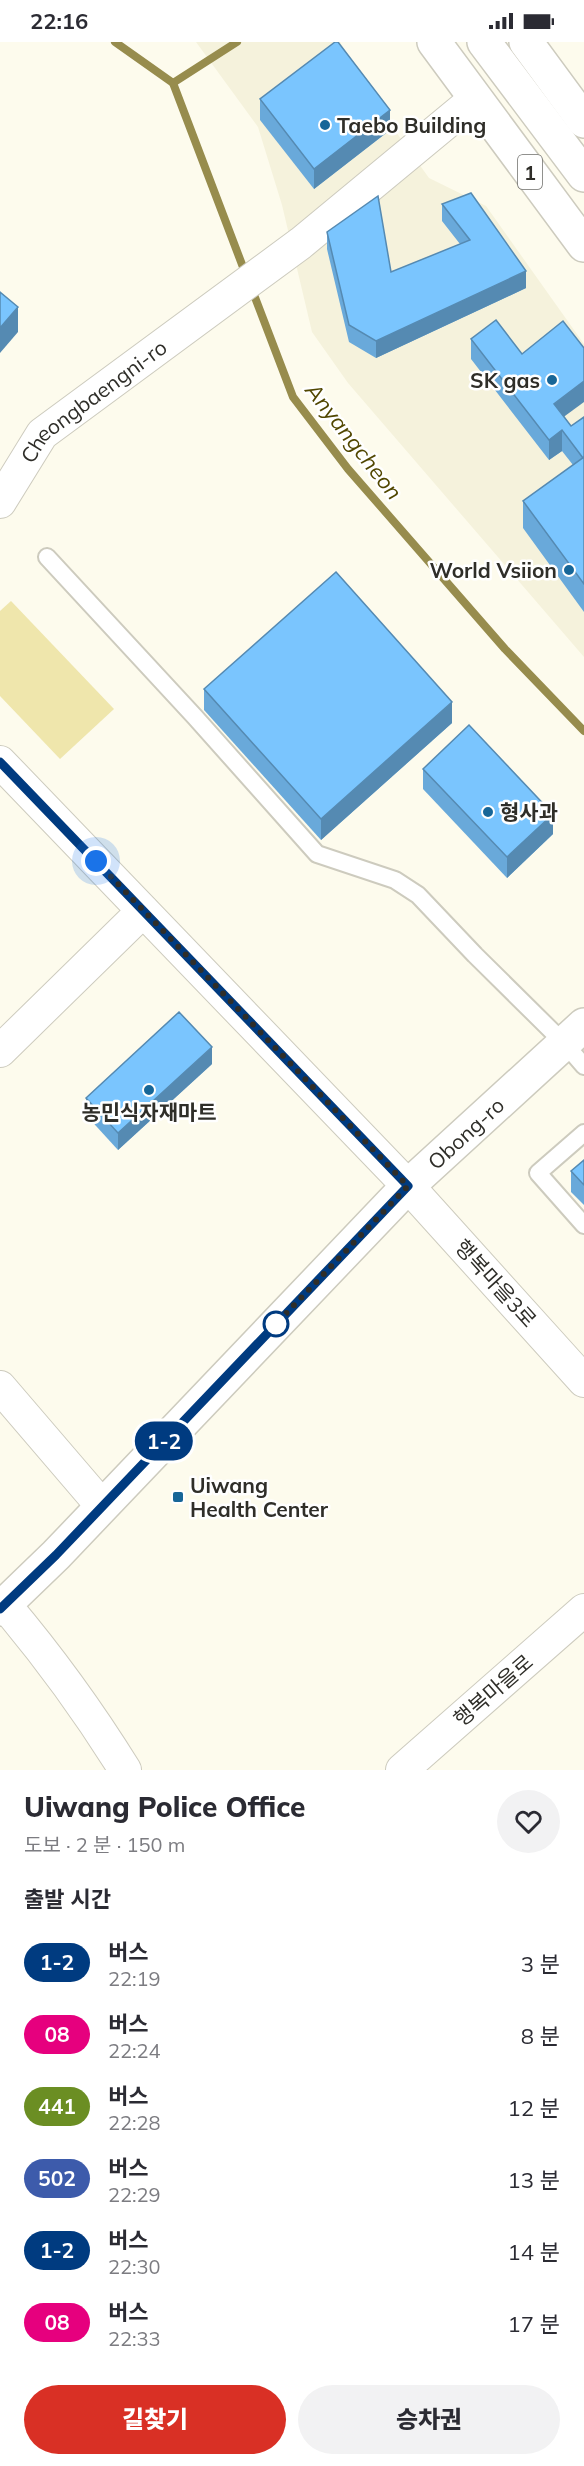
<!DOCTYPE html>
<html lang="ko">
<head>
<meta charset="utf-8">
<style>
  :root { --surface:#fff; --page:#f2f2f3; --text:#2b2b33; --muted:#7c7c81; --accent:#d93025 }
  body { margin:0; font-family:Mulish,"Noto Sans KR",sans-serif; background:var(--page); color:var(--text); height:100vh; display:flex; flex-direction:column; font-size:22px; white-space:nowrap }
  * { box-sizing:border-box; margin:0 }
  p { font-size:20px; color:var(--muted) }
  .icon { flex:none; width:33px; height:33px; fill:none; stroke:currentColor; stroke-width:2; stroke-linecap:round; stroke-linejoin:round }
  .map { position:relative; height:1728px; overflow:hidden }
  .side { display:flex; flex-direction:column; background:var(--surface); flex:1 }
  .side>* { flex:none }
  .badge { padding:0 12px; border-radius:20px; font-size:21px; line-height:39px }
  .you { position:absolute; width:30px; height:30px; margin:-15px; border:4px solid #fff; border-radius:50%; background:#1a73e8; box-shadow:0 0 0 9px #1a73e833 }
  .map>.badge { position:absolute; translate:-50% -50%; box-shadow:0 0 0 3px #fff }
  h2 { padding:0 24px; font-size:22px; line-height:54px }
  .round { display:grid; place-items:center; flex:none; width:63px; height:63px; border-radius:32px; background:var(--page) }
  .head { display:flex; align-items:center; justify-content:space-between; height:102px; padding:0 24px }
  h1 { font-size:28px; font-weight:800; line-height:45px }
  .button { display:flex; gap:12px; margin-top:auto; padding:12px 24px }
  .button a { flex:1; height:69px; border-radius:36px; background:var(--accent); color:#fff; font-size:24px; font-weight:800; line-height:69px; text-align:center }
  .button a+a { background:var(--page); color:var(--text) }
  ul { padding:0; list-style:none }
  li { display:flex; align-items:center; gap:18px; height:72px; padding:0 24px }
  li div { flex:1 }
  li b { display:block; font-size:22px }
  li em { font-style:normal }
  li .badge { min-width:66px; font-weight:700; text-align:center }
  .status { display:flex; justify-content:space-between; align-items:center; height:42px; padding:0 30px; background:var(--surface); direction:ltr }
  .status svg { height:16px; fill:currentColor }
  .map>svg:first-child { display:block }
  .built { fill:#f5f2dc }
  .green { fill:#efe6ac }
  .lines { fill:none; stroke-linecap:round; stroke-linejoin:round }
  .stream { stroke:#978c4d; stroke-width:8 }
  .service-casing { stroke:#cdcbbe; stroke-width:20 }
  .minor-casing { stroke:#cdcbbe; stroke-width:34 }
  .tertiary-casing { stroke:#cdcbbe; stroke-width:36 }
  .primary-casing { stroke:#cdcbbe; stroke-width:36 }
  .service { stroke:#fff; stroke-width:16 }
  .minor { stroke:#fff; stroke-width:32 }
  .tertiary { stroke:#fff; stroke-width:33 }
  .primary { stroke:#fff; stroke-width:33 }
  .wall { fill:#69a9da }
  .shaded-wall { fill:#558ab2 }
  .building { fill:#7ac5fe; stroke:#558ab2; stroke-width:1.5 }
  .line-casing { stroke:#fff; stroke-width:14 }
  .line { stroke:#003b80; stroke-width:9 }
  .walk { stroke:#2f2e29; stroke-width:6; stroke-dasharray:0 10.8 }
  .poi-dot { fill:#176698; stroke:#fff; stroke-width:2 }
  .stop-dot { fill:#fff; stroke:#003b80; stroke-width:3 }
  .labels { text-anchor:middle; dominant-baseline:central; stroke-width:5; stroke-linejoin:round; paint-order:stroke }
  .shield { fill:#fff; stroke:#6d6d69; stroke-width:1.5 }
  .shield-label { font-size:20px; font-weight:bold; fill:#2f2e29 }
  .poi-label { font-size:21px; font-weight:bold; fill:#2f2e29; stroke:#fff; text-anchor:start }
  .street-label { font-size:21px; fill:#2f2e29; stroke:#fff }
  .water-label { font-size:22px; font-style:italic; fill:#514700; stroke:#fff }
</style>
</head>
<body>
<div class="status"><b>22:16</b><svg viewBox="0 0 49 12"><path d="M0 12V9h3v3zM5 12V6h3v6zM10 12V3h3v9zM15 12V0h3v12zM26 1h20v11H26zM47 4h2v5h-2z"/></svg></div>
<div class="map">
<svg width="584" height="1728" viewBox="0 0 584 1728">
  <rect width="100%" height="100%" fill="#fdfbed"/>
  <polygon class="built" points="196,0 340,0 396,90 429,136 486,164 584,302 584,615 348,341 312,290 282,163 258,85"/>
  <polygon class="green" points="11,559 114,667 60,717 0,654 0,569"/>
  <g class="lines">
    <g class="stream">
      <polyline points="115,0 173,41 246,233"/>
      <polyline points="173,41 237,0"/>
      <polyline points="251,245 293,355 348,427 505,607 584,689"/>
    </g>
    <g class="service-casing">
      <g id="service">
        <polyline points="47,515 195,675 317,812 395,838 418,853 475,913 565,1002 584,1024"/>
        <polyline points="584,1091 538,1131 584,1183"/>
      </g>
    </g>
    <g class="minor-casing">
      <g id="minor">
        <path id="s1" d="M0,460L42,392L301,201L475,57"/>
        <polyline points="0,720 408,1144 584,1339"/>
        <polyline points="0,1009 143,869"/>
        <polyline points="0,1345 102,1464"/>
        <path d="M5,1563C49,1615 89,1670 125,1728"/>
        <polyline points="402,1728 584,1568"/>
      </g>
    </g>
    <g class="tertiary-casing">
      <g id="tertiary">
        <path id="s2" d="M0,1567L56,1513L408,1144L584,983"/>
      </g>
    </g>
    <g class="primary-casing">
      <g id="primary">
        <polyline points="434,0 584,203"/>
        <polyline points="484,0 584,133"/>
        <polyline points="526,0 584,79"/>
      </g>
    </g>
    <use href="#service" class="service"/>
    <use href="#minor" class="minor"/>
    <use href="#tertiary" class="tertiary"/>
    <use href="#primary" class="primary"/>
  </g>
  <g class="wall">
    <polygon points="260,57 390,88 314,147 260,78"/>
    <polygon points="442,162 526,246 376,316 349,300 327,207 327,190 391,230 460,202 442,179"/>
    <polygon points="471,297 522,312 571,384 584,375 584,570 523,486 523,459 573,423 562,409 549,418 471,317"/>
    <polygon points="204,647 452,681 321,798 204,668"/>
    <polygon points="423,727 553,792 507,836 423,747"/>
    <polygon points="212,1022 118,1108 86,1073 86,1056"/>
    <polygon points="584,1118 584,1163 571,1150 571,1129"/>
  </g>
  <g class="shaded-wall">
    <polygon points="390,68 390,88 314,147 314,127"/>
    <polygon points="526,229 526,246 376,316 376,299"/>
    <polygon points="18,265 18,290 0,311 0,286"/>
    <polygon points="584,339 584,360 554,382 554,362"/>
    <polygon points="562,388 562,409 549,418 549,398"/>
    <polygon points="452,660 452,681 321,798 321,777"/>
    <polygon points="553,772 553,792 507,836 507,815"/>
    <polygon points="212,1005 212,1022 118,1108 118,1091"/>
  </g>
  <g class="building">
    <polygon points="335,0 338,0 390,68 314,127 260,57"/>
    <polygon points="471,151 526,229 376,299 349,283 327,190 378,154 391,230 470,198 442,162"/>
    <polygon points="0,250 18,265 0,286"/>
    <polygon points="496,278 522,312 563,279 584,306 584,339 554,362 571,384 584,375 584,415 583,416 562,388 549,398 471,297"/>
    <polygon points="584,415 584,542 523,459"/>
    <polygon points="336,530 452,660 321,777 204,647"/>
    <polygon points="469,683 553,772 507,815 423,727"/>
    <polygon points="179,970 212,1005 118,1091 86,1056"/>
    <polygon points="584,1118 584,1143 571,1129"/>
  </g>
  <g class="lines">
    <g class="line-casing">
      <polyline id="line" points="0,720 408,1144 56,1513 0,1567"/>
    </g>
    <use href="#line" class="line"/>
    <polyline class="walk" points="96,819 408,1144 276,1282"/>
  </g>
  <g class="poi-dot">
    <circle cx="325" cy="83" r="6"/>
    <circle cx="552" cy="338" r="6"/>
    <circle cx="569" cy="528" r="6"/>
    <circle cx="488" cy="770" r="6"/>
    <circle cx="149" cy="1048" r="6"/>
    <rect x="172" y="1449" width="12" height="12" rx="3"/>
  </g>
  <circle class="stop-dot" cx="276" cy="1282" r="12"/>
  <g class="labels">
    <rect class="shield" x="518" y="113" width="24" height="34" rx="4.5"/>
    <g class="shield-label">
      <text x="530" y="130">1</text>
    </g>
    <g class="poi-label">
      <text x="337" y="83">Taebo Building</text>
      <text x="540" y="338" text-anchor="end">SK gas</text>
      <text x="557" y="528" text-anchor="end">World Vsiion</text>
      <text x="500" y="770">형사과</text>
      <text x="149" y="1070" text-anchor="middle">농민식자재마트</text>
      <text x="190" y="1443">Uiwang<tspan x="190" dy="24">Health Center</tspan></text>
    </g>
    <g class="street-label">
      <text stroke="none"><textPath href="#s1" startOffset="140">Cheongbaengni-ro</textPath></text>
      <text stroke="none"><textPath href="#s2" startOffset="666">Obong-ro</textPath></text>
      <text transform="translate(496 1241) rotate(48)">행복마을3로</text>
      <text transform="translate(493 1648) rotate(-41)">행복마을로</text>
    </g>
    <g class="water-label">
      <text transform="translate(354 399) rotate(52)">Anyangcheon</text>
    </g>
  </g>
</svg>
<div class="you" style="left:96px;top:819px"></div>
<b class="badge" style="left:164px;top:1399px;background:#003b80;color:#fff">1-2</b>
</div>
<section class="side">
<div class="head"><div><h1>Uiwang Police Office</h1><p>도보 · 2 분 · 150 m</p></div><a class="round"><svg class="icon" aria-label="heart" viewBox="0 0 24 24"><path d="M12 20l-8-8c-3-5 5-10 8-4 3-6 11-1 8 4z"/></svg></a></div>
<h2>출발 시간</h2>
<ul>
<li><span class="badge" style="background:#003b80;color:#fff">1-2</span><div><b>버스</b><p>22:19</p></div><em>3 분</em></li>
<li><span class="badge" style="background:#e6007e;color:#fff">08</span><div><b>버스</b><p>22:24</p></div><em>8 분</em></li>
<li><span class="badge" style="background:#6b8e23;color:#fff">441</span><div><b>버스</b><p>22:28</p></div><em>12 분</em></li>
<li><span class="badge" style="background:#3d5bab;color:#fff">502</span><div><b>버스</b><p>22:29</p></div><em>13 분</em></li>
<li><span class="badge" style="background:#003b80;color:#fff">1-2</span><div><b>버스</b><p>22:30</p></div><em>14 분</em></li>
<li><span class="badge" style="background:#e6007e;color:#fff">08</span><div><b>버스</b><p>22:33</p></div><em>17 분</em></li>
</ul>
<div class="button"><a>길찾기</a><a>승차권</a></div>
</section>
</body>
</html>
